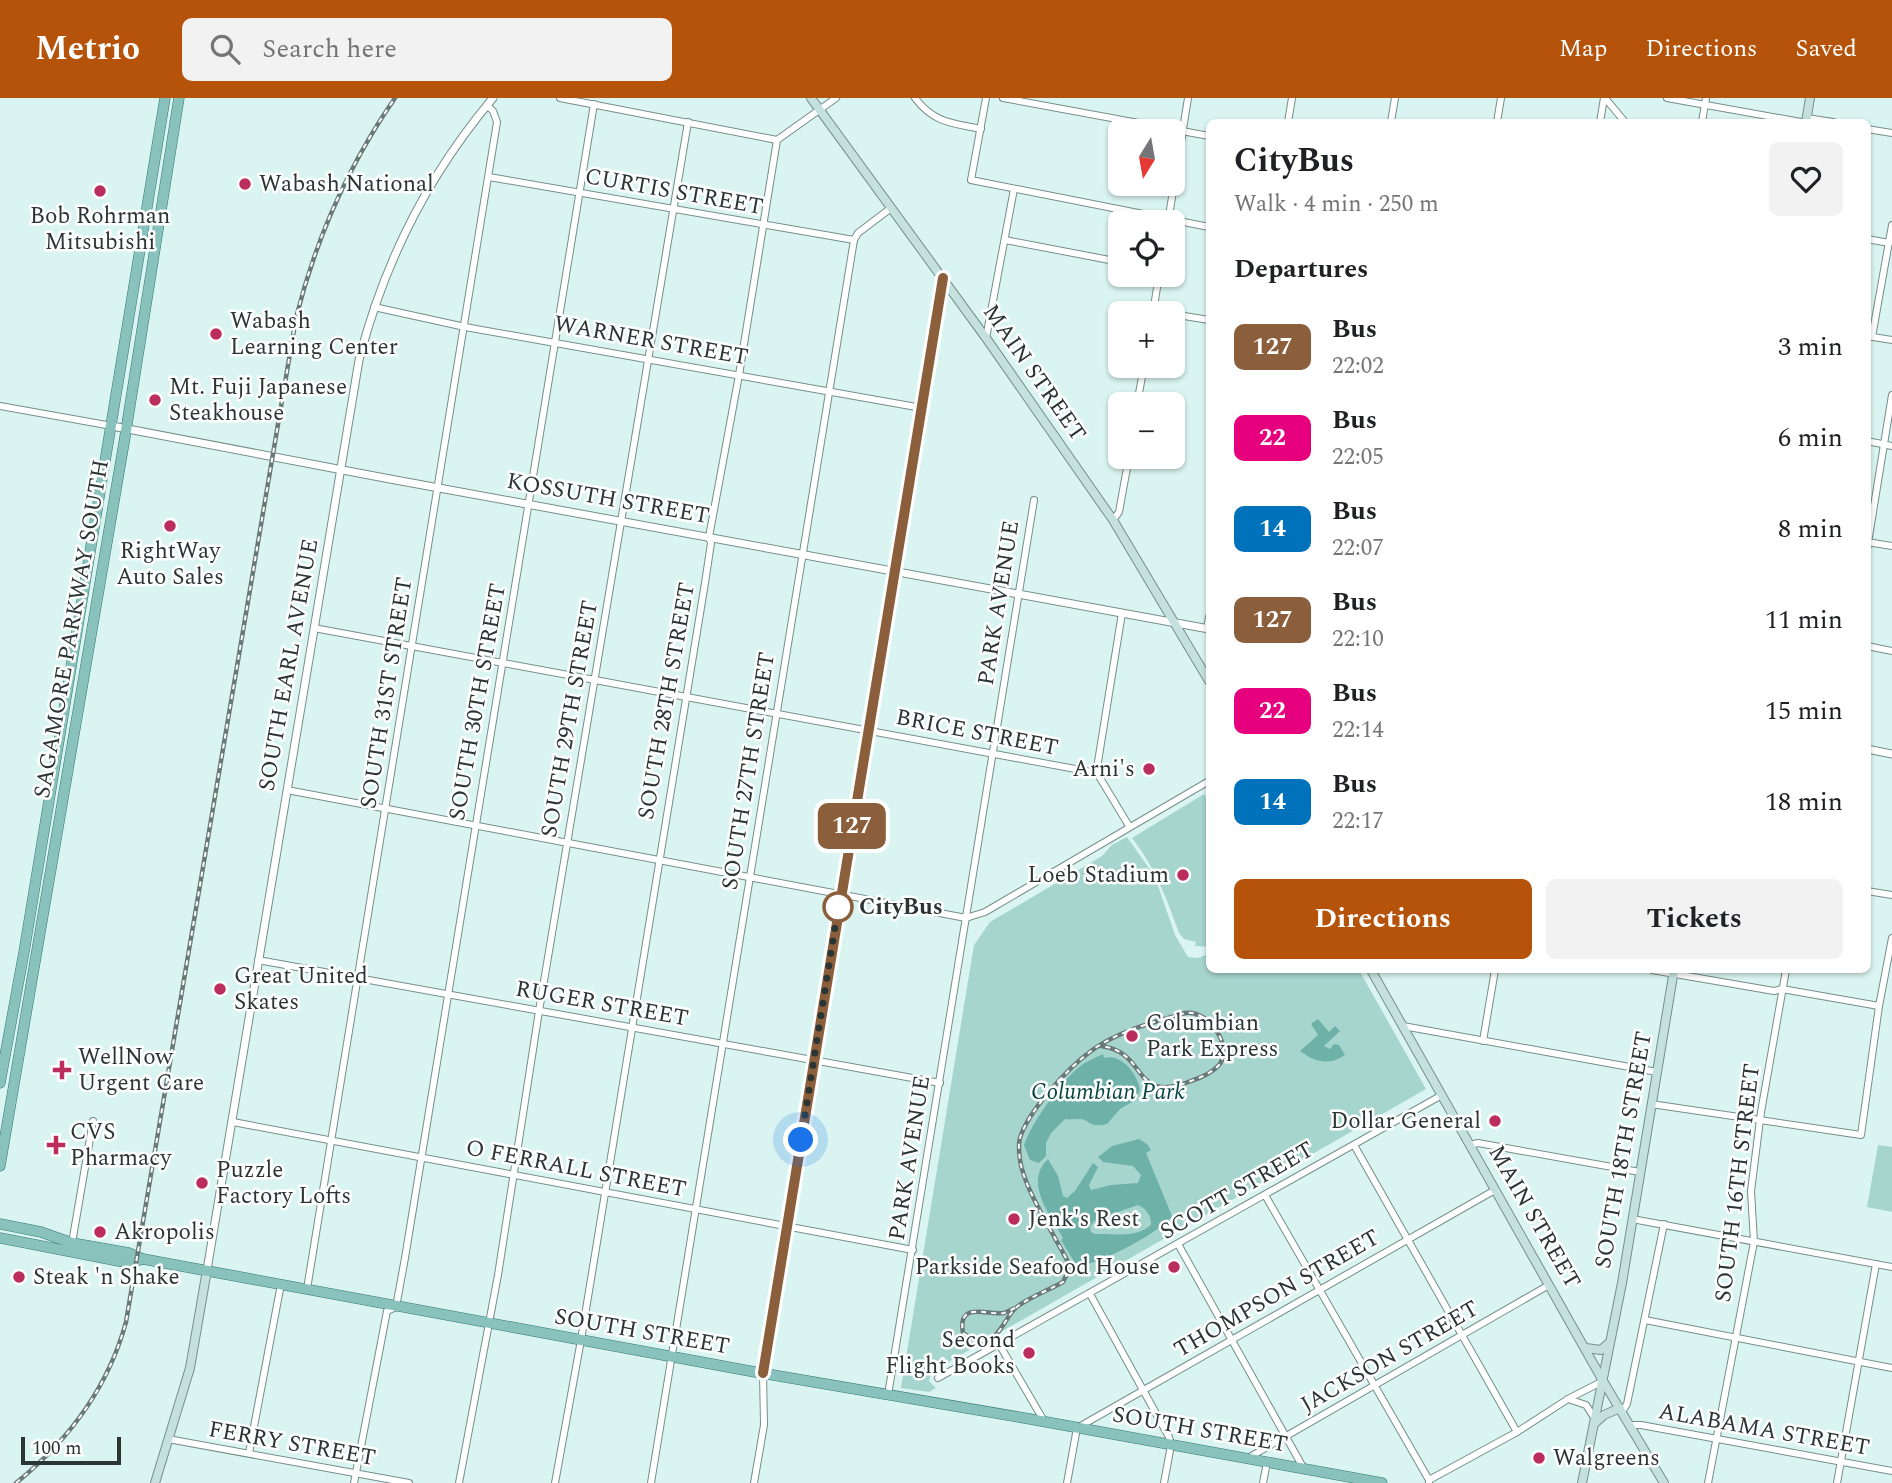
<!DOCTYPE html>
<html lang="en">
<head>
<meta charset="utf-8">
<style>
  :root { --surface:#fff; --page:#f2f2f2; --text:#202124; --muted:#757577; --accent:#b45309 }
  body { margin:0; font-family:Spectral,serif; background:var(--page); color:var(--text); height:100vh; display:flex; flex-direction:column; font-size:26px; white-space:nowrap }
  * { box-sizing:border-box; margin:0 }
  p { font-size:23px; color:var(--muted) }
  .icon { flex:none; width:38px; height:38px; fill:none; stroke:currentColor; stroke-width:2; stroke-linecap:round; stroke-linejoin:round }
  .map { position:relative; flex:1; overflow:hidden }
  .details { position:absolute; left:1206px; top:21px; width:665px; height:854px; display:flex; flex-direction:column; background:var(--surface); border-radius:10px; box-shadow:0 2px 5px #0004 }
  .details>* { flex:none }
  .badge { padding:0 14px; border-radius:10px; font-size:24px; line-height:46px }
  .needle { width:46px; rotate:191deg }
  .buttons { position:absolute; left:1108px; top:21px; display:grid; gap:14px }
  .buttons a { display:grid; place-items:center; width:77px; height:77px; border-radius:10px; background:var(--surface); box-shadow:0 2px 5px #0004; font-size:35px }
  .scale { position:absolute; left:21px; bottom:18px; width:100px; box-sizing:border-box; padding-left:7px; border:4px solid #2b3634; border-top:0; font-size:19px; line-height:24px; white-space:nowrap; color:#2b3634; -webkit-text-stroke:5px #fff; paint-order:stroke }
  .you { position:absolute; width:35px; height:35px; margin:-18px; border:5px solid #fff; border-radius:50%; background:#1a73e8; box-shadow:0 0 0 10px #1a73e833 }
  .map>.badge { position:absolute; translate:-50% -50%; box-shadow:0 0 0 4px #fff }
  h2 { padding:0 28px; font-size:26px; line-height:63px }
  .round { display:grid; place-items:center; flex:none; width:74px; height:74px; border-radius:10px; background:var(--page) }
  .overview { display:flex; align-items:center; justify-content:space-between; height:119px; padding:0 28px }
  h1 { font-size:33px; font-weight:700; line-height:52px }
  .primary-button { display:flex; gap:14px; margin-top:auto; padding:14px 28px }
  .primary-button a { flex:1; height:80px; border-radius:10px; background:var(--accent); color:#fff; font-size:28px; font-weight:700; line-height:80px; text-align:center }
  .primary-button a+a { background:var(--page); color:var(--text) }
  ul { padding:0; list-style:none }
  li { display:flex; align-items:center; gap:21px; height:91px; padding:0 28px }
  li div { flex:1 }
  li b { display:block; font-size:26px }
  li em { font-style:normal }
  li .badge { min-width:77px; font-weight:700; text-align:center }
  header { display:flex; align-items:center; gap:42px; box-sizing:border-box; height:98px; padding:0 35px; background:var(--accent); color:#fff }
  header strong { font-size:33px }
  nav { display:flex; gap:38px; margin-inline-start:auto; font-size:24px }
  .search { width:490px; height:63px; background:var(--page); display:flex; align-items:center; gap:18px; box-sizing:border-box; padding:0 24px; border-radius:10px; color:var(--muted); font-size:26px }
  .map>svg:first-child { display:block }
  .green { fill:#a6d5ce }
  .water { fill:#6eb1a9; fill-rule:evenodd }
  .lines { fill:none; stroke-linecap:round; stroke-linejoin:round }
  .minor-casing { stroke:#768e8b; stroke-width:8 }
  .tertiary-casing { stroke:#768e8b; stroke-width:9 }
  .secondary-casing { stroke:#768e8b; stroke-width:10 }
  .primary-casing { stroke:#357770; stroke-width:11 }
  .minor { stroke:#fff; stroke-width:6 }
  .tertiary { stroke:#fff; stroke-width:7 }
  .secondary { stroke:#c4e1de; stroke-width:8 }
  .primary { stroke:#89c2bc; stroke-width:10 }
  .rail-casing { stroke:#697977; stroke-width:4.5 }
  .rail { stroke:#fff; stroke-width:2; stroke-dasharray:5; stroke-linecap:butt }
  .line-casing { stroke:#fff; stroke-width:16 }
  .line { stroke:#8b5e3c; stroke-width:10 }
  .walk { stroke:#2b3634; stroke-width:7; stroke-dasharray:0 12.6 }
  .poi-dot { fill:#bb2d5d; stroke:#fff; stroke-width:2.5 }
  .stop-dot { fill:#fff; stroke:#8b5e3c; stroke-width:3.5 }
  .labels { text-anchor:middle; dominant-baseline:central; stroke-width:5; stroke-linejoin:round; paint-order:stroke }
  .poi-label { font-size:23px; fill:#2b3634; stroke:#fff; text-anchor:start }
  .street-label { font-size:23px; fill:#2b3634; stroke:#fff }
  .stop-label { font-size:23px; font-weight:bold; fill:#2b3634; stroke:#fff; text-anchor:start }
  .park-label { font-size:23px; font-style:italic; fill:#074641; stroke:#fff }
</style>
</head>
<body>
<header>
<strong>Metrio</strong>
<div class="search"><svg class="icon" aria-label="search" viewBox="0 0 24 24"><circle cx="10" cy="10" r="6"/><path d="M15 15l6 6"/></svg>Search here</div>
<nav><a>Map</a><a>Directions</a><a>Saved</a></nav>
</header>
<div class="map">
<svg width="1892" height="1385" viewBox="0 0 1892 1385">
  <rect width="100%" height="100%" fill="#daf5f1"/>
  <g class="green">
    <path d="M1204,696L1206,699L1209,698V849L1195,848L1196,844L1184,841L1179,835C1166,799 1156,771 1132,740Z"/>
    <polygon points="1127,739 1155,779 1175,837 1188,859 1198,860 1209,856 1209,872 1359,872 1426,991 938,1270 932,1274 929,1283 936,1290 929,1294 901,1290 974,847 990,824 1102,758 1112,747"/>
    <polygon points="1878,1047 1892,1049 1892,1114 1867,1109"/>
  </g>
  <g class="water">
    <path d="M1318,921L1329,934L1335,928L1340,933L1324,948L1330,951L1334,946L1339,947L1345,957C1329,968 1315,964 1300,953L1318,937L1311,926Z"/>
    <path d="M1103,956L1104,960C1121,955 1137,975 1140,991L1137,1001L1120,1011L1107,1026C1088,1031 1090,1020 1078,1021C1073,1021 1070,1022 1065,1021L1051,1035L1046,1045V1058L1039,1065L1030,1062L1024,1047C1032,1024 1063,980 1083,966C1089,963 1096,959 1103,956Z"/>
    <path d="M1139,1041L1147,1046L1151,1052L1146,1055L1172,1118C1162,1133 1109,1160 1091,1165C1086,1166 1081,1166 1075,1165L1061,1142L1063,1140C1051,1117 1023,1085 1048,1061L1058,1078L1063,1098L1067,1100L1075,1093L1093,1065L1098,1069L1089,1087L1091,1092L1111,1087L1138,1085L1141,1077L1133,1068L1103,1064L1098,1059L1112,1048ZM1138,1107C1146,1110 1152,1119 1151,1127C1134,1141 1116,1135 1095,1136L1091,1134L1090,1129L1095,1122Z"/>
  </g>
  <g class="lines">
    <g class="minor-casing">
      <g id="minor">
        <polyline points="560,0 777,42"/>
        <path d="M915,0C934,25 952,25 981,31"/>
        <polyline points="986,0 971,82 1209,129"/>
        <polyline points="1003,0 1209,38"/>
        <polyline points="1605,0 1625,24"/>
        <polyline points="1667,0 1801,24"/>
        <polyline points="1807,20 1833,24"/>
        <polyline points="1288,24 1292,0"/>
        <polyline points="1391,24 1395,0"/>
        <polyline points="1497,24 1501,0"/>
        <polyline points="1600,24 1604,0"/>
        <polyline points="1702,24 1706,0"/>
        <polyline points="1867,31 1892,35"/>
        <polyline points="489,79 854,142"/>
        <polyline points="1168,124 1188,0"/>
        <polyline points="1867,141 1889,145"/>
        <polyline points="1005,142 1120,164"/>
        <polyline points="374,209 465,229 922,310"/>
        <polyline points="1153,213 1168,215"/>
        <polyline points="1153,215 1159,177"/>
        <polyline points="1172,216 1209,222"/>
        <polyline points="1867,238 1892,242"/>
        <polyline points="1872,239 1892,127"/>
        <polyline points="986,240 1014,91"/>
        <polyline points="1137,306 1144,268"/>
        <polyline points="0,308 112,328"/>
        <polyline points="1867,343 1892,348"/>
        <polyline points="1113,422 1119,414 1129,359"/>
        <polyline points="1867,444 1892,448"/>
        <polyline points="1867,451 1892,297"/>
        <polyline points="1122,515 1097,670 1097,675 1129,728"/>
        <polyline points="314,530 1097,675"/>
        <polyline points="1207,530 1209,519"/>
        <polyline points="1867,548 1892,553"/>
        <polyline points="287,692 966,820 985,814 1209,683"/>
        <polyline points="1867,793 1892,797"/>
        <polyline points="258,862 940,985"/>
        <polyline points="1652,872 1774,893 1782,891 1879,908"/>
        <polyline points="1403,928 1657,974"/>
        <polyline points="1483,943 1495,872"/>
        <polyline points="1651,1006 1861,1037 1879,908 1892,840"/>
        <polyline points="233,1024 913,1152"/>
        <polyline points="1354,1047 1517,1334"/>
        <polyline points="1470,1047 1478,1045 1640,1074"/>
        <polyline points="1265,1097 1429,1382 1429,1385"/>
        <polyline points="1632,1121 1892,1169"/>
        <polyline points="72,1145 93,1023"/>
        <polyline points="1178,1146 1304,1371"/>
        <polyline points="307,1191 497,24 493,13 487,7"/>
        <polyline points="1090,1196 1169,1339 1171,1347 1164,1385"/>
        <polyline points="1645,1222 1892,1270"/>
        <polyline points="999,1246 1044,1323"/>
        <polyline points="938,1280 1442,997"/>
        <polyline points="888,1297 1034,402"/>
        <polyline points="1568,1301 1586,1307 1595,1321"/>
        <polyline points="1622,1314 1627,1306 1664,1126"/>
        <polyline points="1630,1327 1641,1327 1892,1373"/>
        <polyline points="168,1341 409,1385"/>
        <polyline points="249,1355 281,1186"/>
        <polyline points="1248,1360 1549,1187"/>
        <polyline points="1429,1382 1517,1334 1568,1301 1603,1283"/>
        <polyline points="354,1385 387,1213 396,1209 405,1160 594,6"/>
        <polyline points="459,1385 498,1177 539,913 688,24"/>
        <polyline points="555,1385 581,1242 705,485 711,445 709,439 739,277 777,42 836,0"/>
        <polyline points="651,1385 854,142 858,135 891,110"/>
        <polyline points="754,1385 764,1327 763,1275 943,181"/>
        <polyline points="1067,1385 1077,1330 1495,1092"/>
        <polyline points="1263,1385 1267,1364"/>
        <polyline points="1708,1385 1754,1144 1751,1093 1761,1014 1786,872"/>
        <polyline points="1837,1385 1876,1166"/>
      </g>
    </g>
    <g class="tertiary-casing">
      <g id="tertiary">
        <polyline points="112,328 390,381 1209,531"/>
        <polyline points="1867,651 1892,656"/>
        <path d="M207,1172L359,262C384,164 428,77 493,0"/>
      </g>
    </g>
    <g class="secondary-casing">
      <g id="secondary">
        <polyline points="811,0 986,240 1113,422 1209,583"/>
        <polyline points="1806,24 1810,0"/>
        <polyline points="1371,872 1603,1283 1664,1385"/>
        <polyline points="1586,1250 1601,1252 1610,1244"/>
        <polyline points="1594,1326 1604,1317 1620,1310"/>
        <polyline points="155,1385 190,1270 207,1172"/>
        <polyline points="1582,1385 1622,1185 1674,872"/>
      </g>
    </g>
    <g class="primary-casing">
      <g id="primary">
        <polyline points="0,985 24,854 165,0"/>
        <polyline points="0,1068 124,345 179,0"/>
        <polyline points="0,1126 41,1134 72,1145 129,1155 143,1161 755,1274 1030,1321 1382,1385"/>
        <polyline points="0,1140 129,1165 143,1161"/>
      </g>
    </g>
    <use href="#minor" class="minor"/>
    <use href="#tertiary" class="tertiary"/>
    <use href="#secondary" class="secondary"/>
    <use href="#primary" class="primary"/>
    <g class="rail-casing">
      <g id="rail">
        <path d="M1015,1210C1013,1211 1006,1214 1004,1215C988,1218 957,1202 963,1235C998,1260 1001,1220 1018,1208C1032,1198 1049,1192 1063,1184L1069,1172L1068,1164C1054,1136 1024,1091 1020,1062C1019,1055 1018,1047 1020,1040C1028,1013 1068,970 1091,953C1118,933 1154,924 1185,915C1208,911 1234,948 1219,967C1213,974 1200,980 1191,983C1131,1007 1149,954 1101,948"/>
        <path d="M16,1385C69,1342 108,1290 126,1224L296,220C316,140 348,68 395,0"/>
      </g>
    </g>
    <use href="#rail" class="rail"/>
  </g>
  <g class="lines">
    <g class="line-casing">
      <polyline id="line" points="763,1275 943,180"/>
    </g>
    <use href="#line" class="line"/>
    <polyline class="walk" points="801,1042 839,804 838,809"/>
  </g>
  <g class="poi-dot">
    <circle cx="245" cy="86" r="7"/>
    <circle cx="100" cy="93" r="7"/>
    <circle cx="216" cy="236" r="7"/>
    <circle cx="155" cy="302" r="7"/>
    <circle cx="170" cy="428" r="7"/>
    <circle cx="1149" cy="671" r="7"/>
    <circle cx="1183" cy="777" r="7"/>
    <circle cx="220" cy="891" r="7"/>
    <circle cx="1132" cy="938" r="7"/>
    <path d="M58.5 961.5h7v7h7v7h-7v7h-7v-7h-7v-7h7z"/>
    <circle cx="1495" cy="1023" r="7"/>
    <path d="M52.5 1036.5h7v7h7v7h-7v7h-7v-7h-7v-7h7z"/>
    <circle cx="202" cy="1085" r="7"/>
    <circle cx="1014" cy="1121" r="7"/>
    <circle cx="100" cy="1134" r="7"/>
    <circle cx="1174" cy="1169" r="7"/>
    <circle cx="19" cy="1179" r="7"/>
    <circle cx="1029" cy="1255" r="7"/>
    <circle cx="1539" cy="1360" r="7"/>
  </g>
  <circle class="stop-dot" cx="838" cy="809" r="14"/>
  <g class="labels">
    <g class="poi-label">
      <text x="259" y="86">Wabash National</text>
      <text x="100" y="118" text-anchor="middle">Bob Rohrman<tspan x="100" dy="26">Mitsubishi</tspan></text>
      <text x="230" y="223">Wabash<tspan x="230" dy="26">Learning Center</tspan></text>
      <text x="169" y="289">Mt. Fuji Japanese<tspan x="169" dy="26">Steakhouse</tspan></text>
      <text x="170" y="453" text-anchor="middle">RightWay<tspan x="170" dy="26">Auto Sales</tspan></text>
      <text x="1135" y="671" text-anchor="end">Arni's</text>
      <text x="1169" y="777" text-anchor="end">Loeb Stadium</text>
      <text x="234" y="878">Great United<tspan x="234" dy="26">Skates</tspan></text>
      <text x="1146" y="925">Columbian<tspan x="1146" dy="26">Park Express</tspan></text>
      <text x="78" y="959">WellNow<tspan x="78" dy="26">Urgent Care</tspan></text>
      <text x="1481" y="1023" text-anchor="end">Dollar General</text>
      <text x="70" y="1034">CVS<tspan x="70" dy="26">Pharmacy</tspan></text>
      <text x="216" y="1072">Puzzle<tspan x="216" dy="26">Factory Lofts</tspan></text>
      <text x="1028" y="1121">Jenk's Rest</text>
      <text x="114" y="1134">Akropolis</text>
      <text x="1160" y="1169" text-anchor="end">Parkside Seafood House</text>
      <text x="33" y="1179">Steak 'n Shake</text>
      <text x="1015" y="1242" text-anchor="end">Second<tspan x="1015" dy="26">Flight Books</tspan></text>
      <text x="1553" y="1360">Walgreens</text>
    </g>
    <g class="street-label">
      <text transform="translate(674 94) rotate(10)">CURTIS STREET</text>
      <text transform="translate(651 243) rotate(10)">WARNER STREET</text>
      <text transform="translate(1034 275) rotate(55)">MAIN STREET</text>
      <text transform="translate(608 401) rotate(10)">KOSSUTH STREET</text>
      <text transform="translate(999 505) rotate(-81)">PARK AVENUE</text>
      <text transform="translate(72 531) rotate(-80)">SAGAMORE PARKWAY SOUTH</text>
      <text transform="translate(289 567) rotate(-80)">SOUTH EARL AVENUE</text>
      <text transform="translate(387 595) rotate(-81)">SOUTH 31ST STREET</text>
      <text transform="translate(667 603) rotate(-80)">SOUTH 28TH STREET</text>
      <text transform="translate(478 604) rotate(-80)">SOUTH 30TH STREET</text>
      <text transform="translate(570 621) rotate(-80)">SOUTH 29TH STREET</text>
      <text transform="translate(977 635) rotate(11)">BRICE STREET</text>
      <text transform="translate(749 673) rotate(-81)">SOUTH 27TH STREET</text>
      <text transform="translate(602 906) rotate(10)">RUGER STREET</text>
      <text transform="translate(1624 1052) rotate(-80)">SOUTH 18TH STREET</text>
      <text transform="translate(910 1060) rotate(-81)">PARK AVENUE</text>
      <text transform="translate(576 1071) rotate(11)">O FERRALL STREET</text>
      <text transform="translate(1738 1085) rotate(-83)">SOUTH 16TH STREET</text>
      <text transform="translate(1237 1093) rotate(-30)">SCOTT STREET</text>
      <text transform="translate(1534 1119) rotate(60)">MAIN STREET</text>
      <text transform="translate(1277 1196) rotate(-30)">THOMPSON STREET</text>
      <text transform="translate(642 1234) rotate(10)">SOUTH STREET</text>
      <text transform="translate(1390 1259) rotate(-30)">JACKSON STREET</text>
      <text transform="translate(1200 1332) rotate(10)">SOUTH STREET</text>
      <text transform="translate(1764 1332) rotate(10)">ALABAMA STREET</text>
      <text transform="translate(292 1346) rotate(10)">FERRY STREET</text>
    </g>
    <g class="stop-label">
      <text x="859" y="809">CityBus</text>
    </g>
    <g class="park-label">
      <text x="1108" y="994">Columbian Park</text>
    </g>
  </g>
</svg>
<div class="buttons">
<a><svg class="needle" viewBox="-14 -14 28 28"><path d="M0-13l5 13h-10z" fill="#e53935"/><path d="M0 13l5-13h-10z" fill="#757577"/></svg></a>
<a><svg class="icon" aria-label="locate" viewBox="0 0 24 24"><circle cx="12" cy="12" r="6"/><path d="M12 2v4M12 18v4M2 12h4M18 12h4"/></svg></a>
<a>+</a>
<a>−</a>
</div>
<div class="scale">100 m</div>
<div class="you" style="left:801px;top:1042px"></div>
<b class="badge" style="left:852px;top:728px;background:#8b5e3c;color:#fff">127</b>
<section class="details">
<div class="overview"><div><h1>CityBus</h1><p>Walk · 4 min · 250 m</p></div><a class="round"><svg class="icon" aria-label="heart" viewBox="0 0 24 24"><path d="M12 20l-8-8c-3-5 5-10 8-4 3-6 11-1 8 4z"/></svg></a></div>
<h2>Departures</h2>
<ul>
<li><span class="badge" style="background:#8b5e3c;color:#fff">127</span><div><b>Bus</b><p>22:02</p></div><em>3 min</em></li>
<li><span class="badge" style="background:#e6007e;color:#fff">22</span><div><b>Bus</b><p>22:05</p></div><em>6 min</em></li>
<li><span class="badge" style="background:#0072bc;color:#fff">14</span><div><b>Bus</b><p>22:07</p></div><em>8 min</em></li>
<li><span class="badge" style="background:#8b5e3c;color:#fff">127</span><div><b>Bus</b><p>22:10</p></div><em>11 min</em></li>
<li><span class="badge" style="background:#e6007e;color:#fff">22</span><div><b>Bus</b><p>22:14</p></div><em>15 min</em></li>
<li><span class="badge" style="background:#0072bc;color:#fff">14</span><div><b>Bus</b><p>22:17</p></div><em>18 min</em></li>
</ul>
<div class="primary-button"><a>Directions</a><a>Tickets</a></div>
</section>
</div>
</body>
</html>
